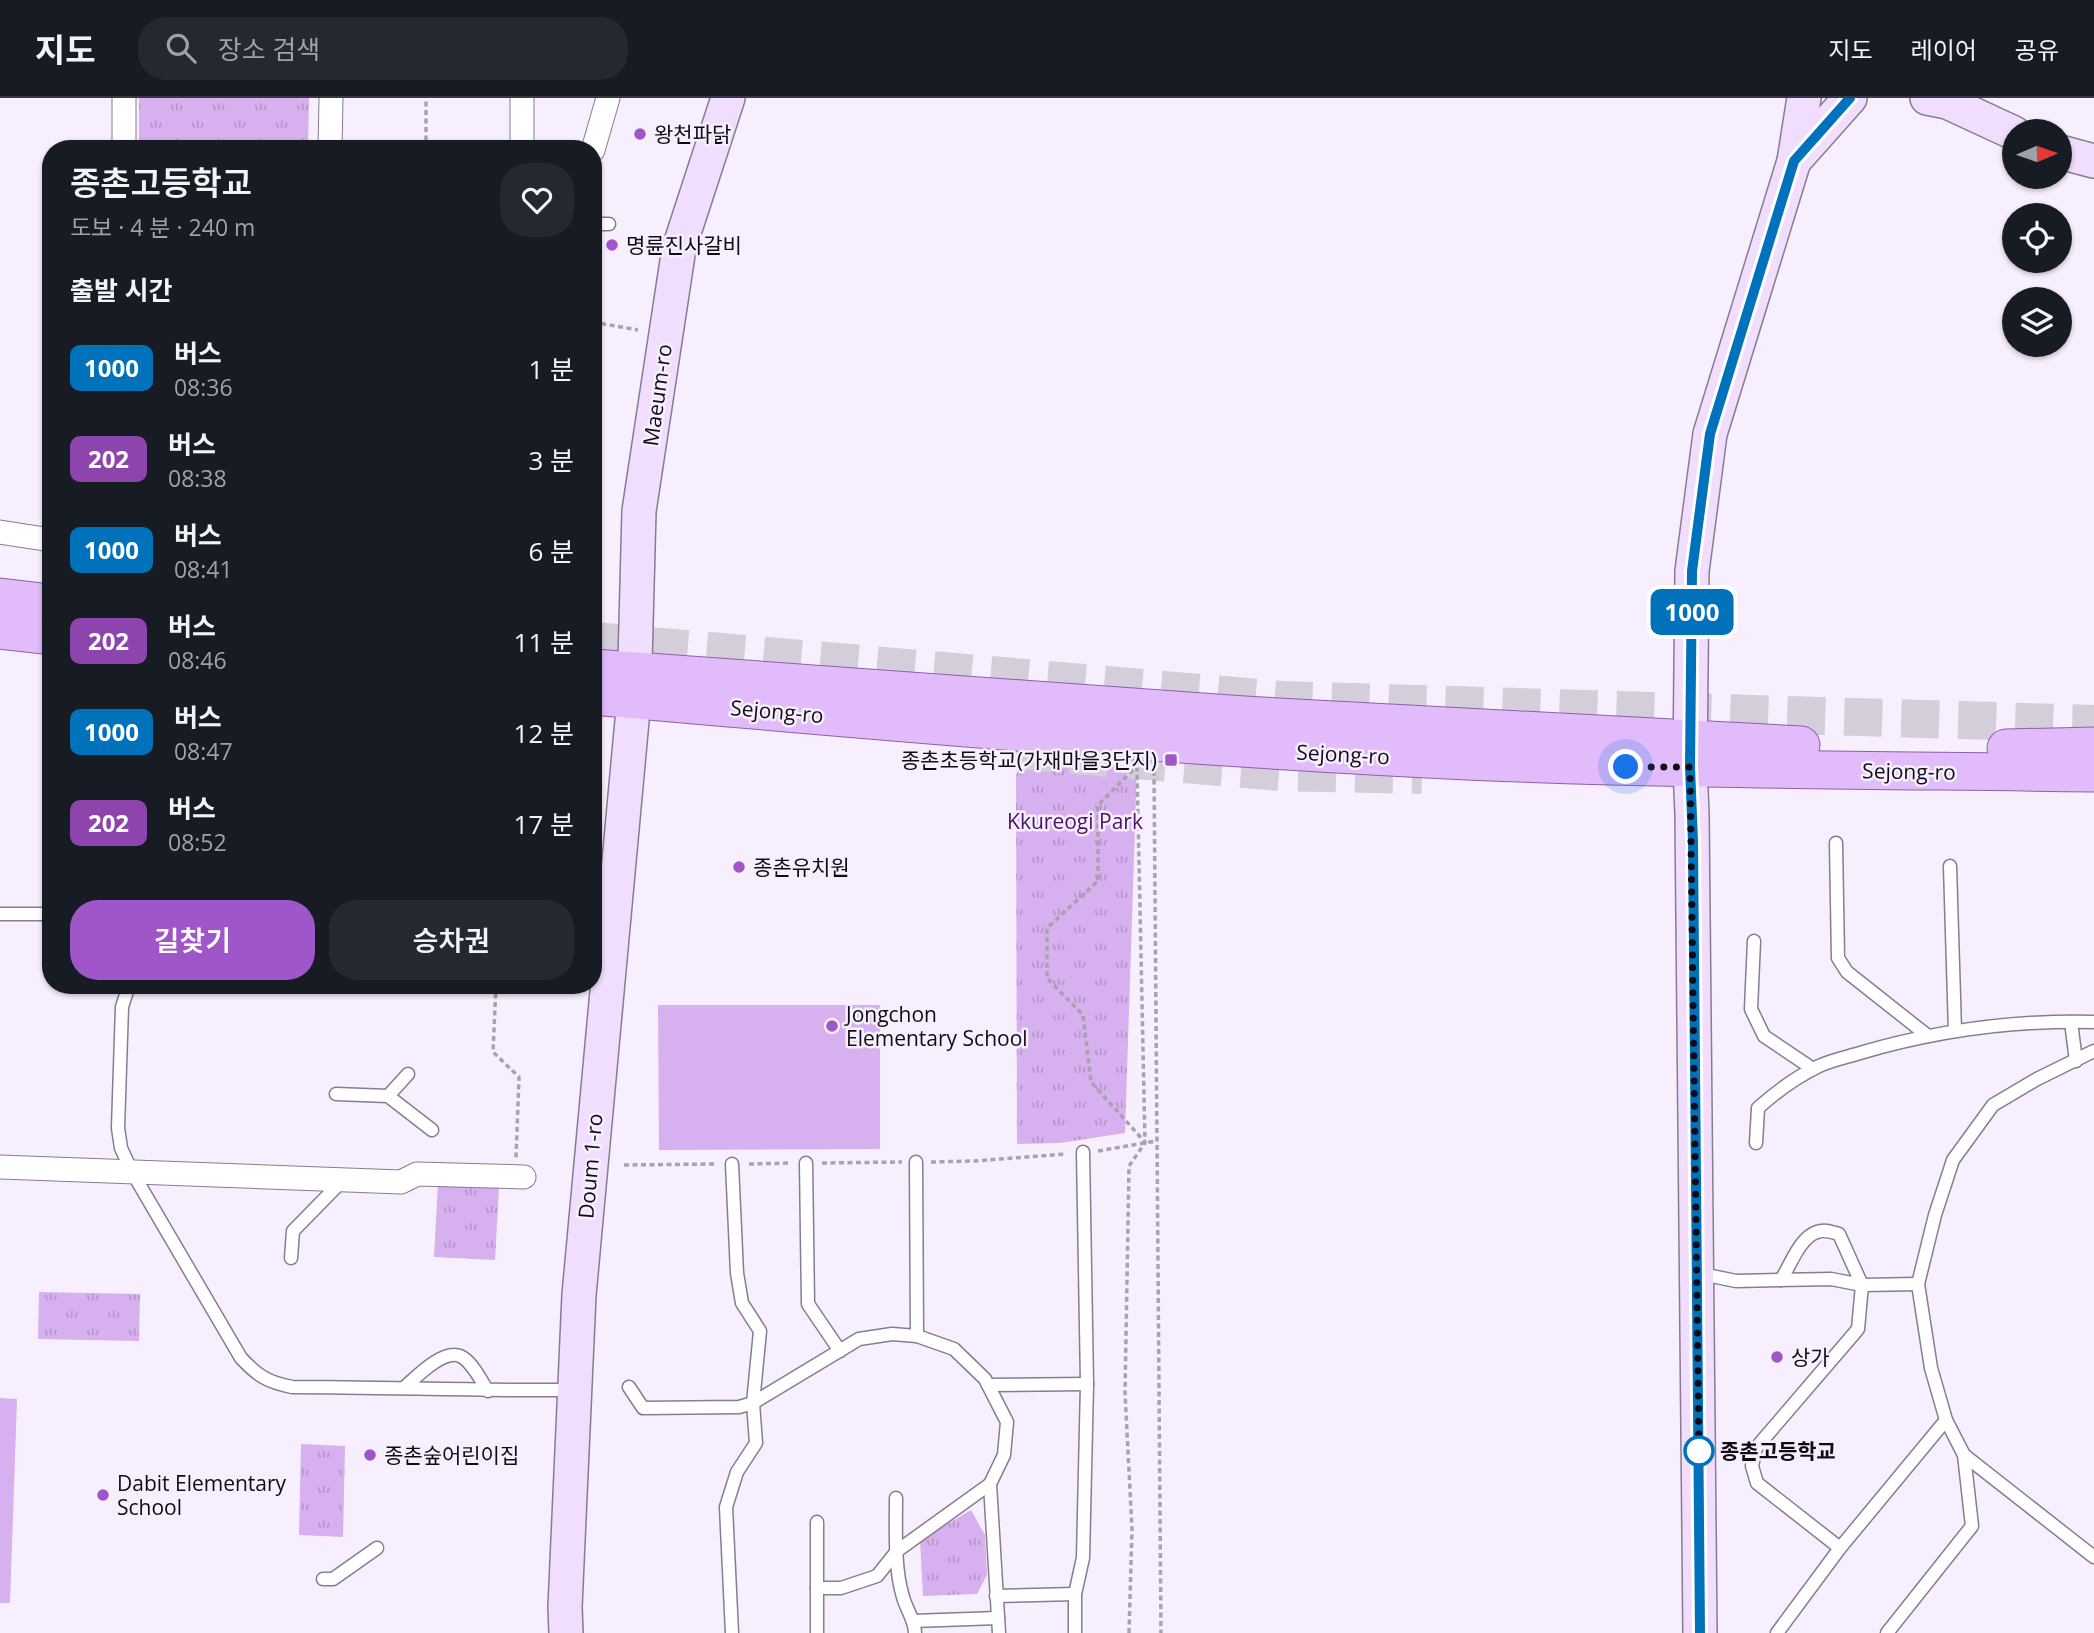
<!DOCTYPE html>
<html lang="ko">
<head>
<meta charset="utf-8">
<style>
  :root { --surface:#171b24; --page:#242831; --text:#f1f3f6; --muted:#9ea1a6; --line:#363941; --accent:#9f56c9 }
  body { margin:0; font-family:"Open Sans","Noto Sans KR",sans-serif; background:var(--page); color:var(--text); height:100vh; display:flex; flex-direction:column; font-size:26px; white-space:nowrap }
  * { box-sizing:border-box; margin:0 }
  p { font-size:23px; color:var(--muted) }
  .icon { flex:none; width:38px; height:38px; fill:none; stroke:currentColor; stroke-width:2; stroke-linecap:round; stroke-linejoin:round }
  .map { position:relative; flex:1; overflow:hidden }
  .side { position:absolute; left:42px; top:42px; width:560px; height:854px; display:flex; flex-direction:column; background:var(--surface); border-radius:28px; box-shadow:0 2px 5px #0004 }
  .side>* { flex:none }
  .badge { padding:0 14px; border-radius:10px; font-size:24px; line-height:46px }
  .needle { width:46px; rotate:88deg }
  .fabs { position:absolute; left:2002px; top:21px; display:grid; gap:14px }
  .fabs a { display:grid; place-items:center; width:70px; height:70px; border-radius:50%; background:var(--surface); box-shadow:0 2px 5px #0004; font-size:35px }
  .you { position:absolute; width:35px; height:35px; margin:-18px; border:5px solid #fff; border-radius:50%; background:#1a73e8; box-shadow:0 0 0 10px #1a73e833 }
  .map>.badge { position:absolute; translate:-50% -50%; box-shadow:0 0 0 4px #fff }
  h2 { padding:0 28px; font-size:26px; line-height:63px }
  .round { display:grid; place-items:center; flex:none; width:74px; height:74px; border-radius:28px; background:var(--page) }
  .headline { display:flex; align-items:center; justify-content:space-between; height:119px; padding:0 28px }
  h1 { font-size:33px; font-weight:600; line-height:52px }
  .cta { display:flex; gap:14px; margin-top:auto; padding:14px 28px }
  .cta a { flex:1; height:80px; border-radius:28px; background:var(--accent); color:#fff; font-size:28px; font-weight:600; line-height:80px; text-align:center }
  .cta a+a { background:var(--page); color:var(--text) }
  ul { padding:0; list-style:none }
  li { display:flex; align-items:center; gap:21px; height:91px; padding:0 28px }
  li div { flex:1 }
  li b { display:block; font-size:26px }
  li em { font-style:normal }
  li .badge { min-width:77px; font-weight:700; text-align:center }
  header { display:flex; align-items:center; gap:42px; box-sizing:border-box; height:98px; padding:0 35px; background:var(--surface); border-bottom:2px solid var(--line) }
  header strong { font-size:33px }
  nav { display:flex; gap:38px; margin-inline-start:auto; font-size:24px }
  .search { width:490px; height:63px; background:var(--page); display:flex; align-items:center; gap:18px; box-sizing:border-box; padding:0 24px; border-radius:28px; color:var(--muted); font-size:26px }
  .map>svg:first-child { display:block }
  .green { fill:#d6b0ef }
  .park { fill:url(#park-tufts) }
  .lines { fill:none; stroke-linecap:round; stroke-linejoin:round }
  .highway-tunnel { stroke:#d4cdda; stroke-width:38; stroke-dasharray:38 19; stroke-linecap:butt }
  .lane-casing { stroke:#887c90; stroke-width:15 }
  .street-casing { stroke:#887c90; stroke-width:25 }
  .secondary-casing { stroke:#887c90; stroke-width:36 }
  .primary-casing { stroke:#8c60a8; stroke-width:39 }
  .path { stroke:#a9a2ae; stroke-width:3.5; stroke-dasharray:5 3.5; stroke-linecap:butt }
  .lane { stroke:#fff; stroke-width:12 }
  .street { stroke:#fff; stroke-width:23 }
  .secondary { stroke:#f1ddfd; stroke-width:33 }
  .primary { stroke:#e2bbfb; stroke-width:37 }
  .line-casing { stroke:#fff; stroke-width:16 }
  .line { stroke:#0072bc; stroke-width:10 }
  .walk { stroke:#110c14; stroke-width:7; stroke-dasharray:0 12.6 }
  .poi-dot { fill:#9f56c9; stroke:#f7effd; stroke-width:2.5 }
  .stop-dot { fill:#fff; stroke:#0072bc; stroke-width:3.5 }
  .labels { text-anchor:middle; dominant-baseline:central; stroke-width:5; stroke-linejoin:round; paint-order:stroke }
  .poi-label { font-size:21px; fill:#110c14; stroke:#f7effd; text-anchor:start }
  .street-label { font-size:21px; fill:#110c14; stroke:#f7effd }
  .park-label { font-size:21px; fill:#4c1169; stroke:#f7effd }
  .stop-label { font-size:21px; font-weight:bold; fill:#110c14; stroke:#f7effd; text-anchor:start }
</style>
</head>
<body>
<header>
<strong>지도</strong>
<div class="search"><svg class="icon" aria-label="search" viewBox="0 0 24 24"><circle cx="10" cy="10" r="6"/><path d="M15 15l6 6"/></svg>장소 검색</div>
<nav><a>지도</a><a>레이어</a><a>공유</a></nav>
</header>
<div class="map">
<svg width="2094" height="1535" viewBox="0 0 2094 1535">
  <defs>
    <pattern id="park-tufts" width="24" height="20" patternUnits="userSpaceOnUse" patternTransform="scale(1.75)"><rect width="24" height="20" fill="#d6b0ef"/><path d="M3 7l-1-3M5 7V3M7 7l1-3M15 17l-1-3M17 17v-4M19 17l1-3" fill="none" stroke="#b796cc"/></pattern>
  </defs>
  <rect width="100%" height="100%" fill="#f7effd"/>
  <g class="green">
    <polygon points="658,907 880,907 880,1051 659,1052"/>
    <polygon points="0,1300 17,1301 10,1505 0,1505"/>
  </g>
  <g class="park">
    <polygon points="139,0 309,0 308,51 139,51"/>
    <polygon points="1024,659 1137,668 1125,1035 1060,1045 1017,1046 1016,677"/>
    <polygon points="438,1086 499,1090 495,1162 434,1159"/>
    <polygon points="39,1194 140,1196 139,1243 38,1241"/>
    <polygon points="301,1346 345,1348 343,1439 299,1437"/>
    <polygon points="971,1412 985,1437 987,1477 977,1496 923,1498 920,1442"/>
  </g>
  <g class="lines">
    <g class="highway-tunnel">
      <polyline points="593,543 1282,602 2094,626"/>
      <polyline points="1014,652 1280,674 1422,677"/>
    </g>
    <g class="lane-casing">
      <g id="lane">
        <polyline points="593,126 609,126"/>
        <polyline points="1836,745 1838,860 1847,874 1928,938"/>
        <polyline points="1950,768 1955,933"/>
        <polyline points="0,816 51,816"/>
        <polyline points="1754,843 1751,911 1764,938 1813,971"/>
        <path d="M129,887L122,909L118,1030L121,1050L132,1074L241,1260C258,1278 267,1284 292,1289C385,1289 478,1293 572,1292"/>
        <polyline points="2071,924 2076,963"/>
        <polyline points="336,996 388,998 432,1032"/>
        <polyline points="388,998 408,976"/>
        <path d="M1756,1045L1758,1010C1777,993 1796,979 1819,968C1832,962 1847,959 1860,955C1935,933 2016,922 2094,924"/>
        <polyline points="916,1064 917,1238"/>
        <polyline points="806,1065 808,1206 840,1253"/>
        <polyline points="291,1160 293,1133 342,1083"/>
        <polyline points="1697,1175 1736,1183 1831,1181 1862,1187 1918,1186"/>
        <path d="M1781,1182C1790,1168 1800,1139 1817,1134C1824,1131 1832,1134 1839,1136L1862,1187L1858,1231L1756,1350L1752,1368L1757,1385L1840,1450"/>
        <polyline points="988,1287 1087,1286"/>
        <path d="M405,1289C416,1279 443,1251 460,1258C472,1263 481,1283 488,1293"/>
        <polyline points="629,1289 643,1310 739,1309 753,1305 859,1241 892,1236 917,1238 954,1251 985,1281 1007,1324 1004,1357 990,1386 999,1535"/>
        <polyline points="1964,1357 2094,1459"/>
        <path d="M896,1400C896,1431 894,1470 903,1499C906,1511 915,1522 915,1535"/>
        <polyline points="817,1424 817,1535"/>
        <polyline points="323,1481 333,1481 377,1450"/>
        <polyline points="817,1490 841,1490 877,1478 897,1453 990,1386"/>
        <polyline points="996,1498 1075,1496"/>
        <polyline points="913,1523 998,1520"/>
        <polyline points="732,1535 726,1409 737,1374 756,1345 753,1305 760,1233 742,1205 737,1175 732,1066"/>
        <polyline points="1075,1535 1075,1496 1083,1460 1087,1286 1083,1054"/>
        <polyline points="1777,1535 1840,1450 1946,1322"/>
        <polyline points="1887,1535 1972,1428 1964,1357 1946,1322 1931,1270 1918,1186 1935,1117 1953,1062 1993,1007 2037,981 2094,953"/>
      </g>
    </g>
    <g class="street-casing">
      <g id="street">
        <polyline points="124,0 124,51"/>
        <polyline points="330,51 331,0"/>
        <polyline points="522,51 522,0"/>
        <polyline points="593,52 608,0"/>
        <polyline points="0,434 51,442"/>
        <polyline points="0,1069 401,1084 417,1076 524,1079"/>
      </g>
    </g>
    <g class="secondary-casing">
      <g id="secondary">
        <polyline points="1927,0 1947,4 2014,35"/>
        <polyline points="2060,54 2094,63"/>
        <polyline points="1794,63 1850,0"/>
        <polyline points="566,1535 565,1509 579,1197 634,601 639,413 679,150 728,0"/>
        <polyline points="1700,1535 1692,716 1690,669 1692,473 1710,336 1794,63 1804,0"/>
      </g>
    </g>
    <g class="primary-casing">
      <g id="primary">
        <polyline points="0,499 51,505"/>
        <polyline points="0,532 51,538"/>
        <polyline points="593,570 1244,617 1801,647"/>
        <path d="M593,598C884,624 1176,649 1467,663C1676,672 1885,672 2094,675"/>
        <polyline points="2006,650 2094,648"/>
      </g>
    </g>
    <g class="path">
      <polyline points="426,51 426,0"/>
      <polyline points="593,224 638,232"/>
      <polyline points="1133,672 1098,707 1098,783 1047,830 1047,880 1083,917 1091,984 1144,1043"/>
      <polyline points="1154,673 1161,1535"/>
      <polyline points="496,887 493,954 519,979 516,1060"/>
      <polyline points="1098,1053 1156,1043"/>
      <polyline points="931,1064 974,1063 1066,1056"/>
      <polyline points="822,1065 902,1064"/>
      <polyline points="749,1066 790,1065"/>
      <polyline points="624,1067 717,1066"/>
      <polyline points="1129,1535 1132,1431 1125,1295 1129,1068 1145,1045 1137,670"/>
    </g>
    <use href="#lane" class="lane"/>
    <use href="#street" class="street"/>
    <use href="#secondary" class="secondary"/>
    <use href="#primary" class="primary"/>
  </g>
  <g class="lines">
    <g class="line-casing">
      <polyline id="line" points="1700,1535 1693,744 1690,669 1692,473 1710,336 1794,63 1850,0"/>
    </g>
    <use href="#line" class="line"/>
    <polyline class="walk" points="1626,669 1690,669 1699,1353"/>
  </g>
  <g class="poi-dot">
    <circle cx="640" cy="36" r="7"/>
    <circle cx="612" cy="147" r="7"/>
    <rect x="1164" y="655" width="14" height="14" rx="3.5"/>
    <circle cx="739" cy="769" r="7"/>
    <circle cx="832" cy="928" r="7"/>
    <circle cx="1777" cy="1259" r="7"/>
    <circle cx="370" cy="1357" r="7"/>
    <circle cx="103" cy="1397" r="7"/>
  </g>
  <circle class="stop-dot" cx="1699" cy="1353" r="14"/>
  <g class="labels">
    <g class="poi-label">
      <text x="654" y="36">왕천파닭</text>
      <text x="626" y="147">명륜진사갈비</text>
      <text x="1157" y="662" text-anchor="end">종촌초등학교(가재마을3단지)</text>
      <text x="753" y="769">종촌유치원</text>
      <text x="846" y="916">Jongchon<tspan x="846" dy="24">Elementary School</tspan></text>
      <text x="1791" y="1259">상가</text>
      <text x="384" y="1357">종촌숲어린이집</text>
      <text x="117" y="1385">Dabit Elementary<tspan x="117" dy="24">School</tspan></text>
    </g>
    <g class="street-label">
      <text transform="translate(657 297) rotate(-82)">Maeum-ro</text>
      <text transform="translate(777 613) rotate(5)">Sejong-ro</text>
      <text transform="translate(1343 656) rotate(3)">Sejong-ro</text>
      <text transform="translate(1909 673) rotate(1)">Sejong-ro</text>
      <text transform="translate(590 1068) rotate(-85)">Doum 1-ro</text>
    </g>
    <g class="park-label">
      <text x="1075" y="723">Kkureogi Park</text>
    </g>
    <g class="stop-label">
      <text x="1720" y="1353">종촌고등학교</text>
    </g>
  </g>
</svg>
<div class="fabs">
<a><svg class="needle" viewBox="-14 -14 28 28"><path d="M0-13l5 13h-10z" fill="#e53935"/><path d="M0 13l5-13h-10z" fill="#9ea1a6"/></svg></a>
<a><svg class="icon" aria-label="locate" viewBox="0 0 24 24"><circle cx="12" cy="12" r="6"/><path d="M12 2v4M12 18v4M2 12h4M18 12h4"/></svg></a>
<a><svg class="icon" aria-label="layers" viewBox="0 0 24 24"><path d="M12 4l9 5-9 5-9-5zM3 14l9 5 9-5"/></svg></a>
</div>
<div class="you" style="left:1626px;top:669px"></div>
<b class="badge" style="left:1692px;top:514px;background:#0072bc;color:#fff">1000</b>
<section class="side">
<div class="headline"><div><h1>종촌고등학교</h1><p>도보 · 4 분 · 240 m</p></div><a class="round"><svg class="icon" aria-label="heart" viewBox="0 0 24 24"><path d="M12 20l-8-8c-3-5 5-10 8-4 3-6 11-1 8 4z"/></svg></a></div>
<h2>출발 시간</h2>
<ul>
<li><span class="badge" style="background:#0072bc;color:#fff">1000</span><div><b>버스</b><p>08:36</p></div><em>1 분</em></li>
<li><span class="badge" style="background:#8e44ad;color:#fff">202</span><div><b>버스</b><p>08:38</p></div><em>3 분</em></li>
<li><span class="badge" style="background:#0072bc;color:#fff">1000</span><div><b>버스</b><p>08:41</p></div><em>6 분</em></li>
<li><span class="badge" style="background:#8e44ad;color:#fff">202</span><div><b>버스</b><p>08:46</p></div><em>11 분</em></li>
<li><span class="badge" style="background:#0072bc;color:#fff">1000</span><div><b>버스</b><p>08:47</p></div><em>12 분</em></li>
<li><span class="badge" style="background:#8e44ad;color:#fff">202</span><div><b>버스</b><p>08:52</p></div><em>17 분</em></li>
</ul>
<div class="cta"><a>길찾기</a><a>승차권</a></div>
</section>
</div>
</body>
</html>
